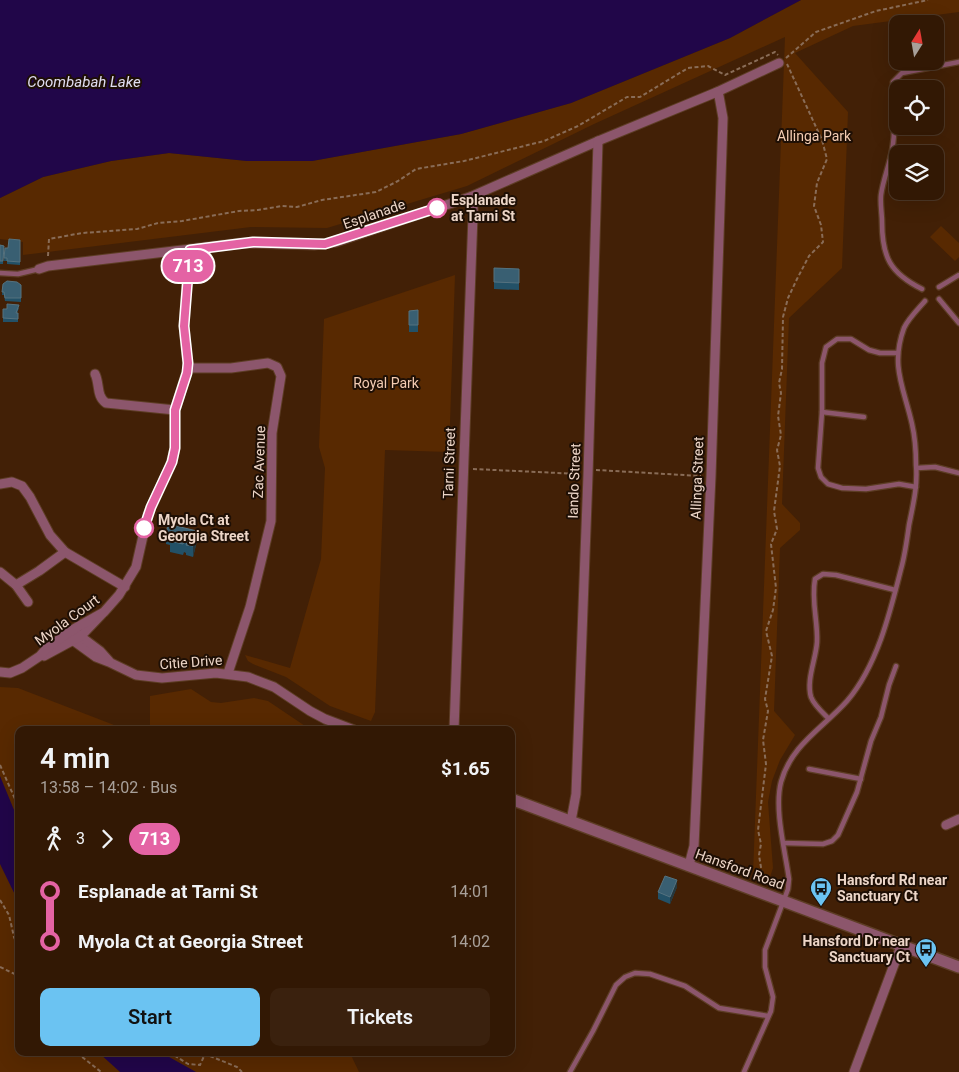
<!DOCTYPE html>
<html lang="en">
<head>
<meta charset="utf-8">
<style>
  :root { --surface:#321804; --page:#3a210e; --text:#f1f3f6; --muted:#a8a09a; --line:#4d3726; --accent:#6bc3f2 }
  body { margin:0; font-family:Roboto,sans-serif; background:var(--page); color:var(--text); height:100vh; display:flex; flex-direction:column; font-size:19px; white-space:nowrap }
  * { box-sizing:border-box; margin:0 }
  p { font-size:16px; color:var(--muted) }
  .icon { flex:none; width:28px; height:28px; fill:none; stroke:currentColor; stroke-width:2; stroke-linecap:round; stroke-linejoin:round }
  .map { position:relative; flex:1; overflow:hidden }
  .side { position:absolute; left:15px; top:726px; width:500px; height:330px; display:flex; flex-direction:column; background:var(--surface); border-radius:10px; box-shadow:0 5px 20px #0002,0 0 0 1px var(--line) }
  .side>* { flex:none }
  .badge { padding:0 10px; border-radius:16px; font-size:18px; line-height:32px }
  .needle { width:32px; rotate:11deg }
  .tools { position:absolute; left:889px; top:15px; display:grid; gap:10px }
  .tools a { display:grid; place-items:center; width:55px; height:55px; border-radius:10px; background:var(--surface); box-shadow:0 5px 20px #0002,0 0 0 1px var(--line); font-size:25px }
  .map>.badge { position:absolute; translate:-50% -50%; box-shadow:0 0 0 2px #fff }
  .legs { display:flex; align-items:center; gap:8px; height:55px; padding:0 25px; font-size:16px }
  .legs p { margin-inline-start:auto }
  .summary { display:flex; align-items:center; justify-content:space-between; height:85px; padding:0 25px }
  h1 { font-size:28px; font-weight:600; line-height:38px }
  .cta { display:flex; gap:10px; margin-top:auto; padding:10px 25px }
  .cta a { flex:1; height:58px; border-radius:10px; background:var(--accent); color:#111; font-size:20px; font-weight:600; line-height:58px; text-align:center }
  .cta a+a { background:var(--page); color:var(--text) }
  ul { padding:0 25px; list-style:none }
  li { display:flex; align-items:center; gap:18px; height:50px; font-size:19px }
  li i { display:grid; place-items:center; width:8px; height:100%; margin:0 6px; background:currentColor }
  li i::after { content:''; width:12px; height:12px; margin:-6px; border:4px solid; border-radius:50%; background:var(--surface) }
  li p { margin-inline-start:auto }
  li:first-child i { background:linear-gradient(#0000 50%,currentColor 0) }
  li:last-child i { background:linear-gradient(currentColor 50%,#0000 0) }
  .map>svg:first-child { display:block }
  .green { fill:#582901 }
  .water { fill:#210649 }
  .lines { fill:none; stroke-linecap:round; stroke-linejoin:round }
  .service-casing { stroke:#5d3d25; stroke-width:7 }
  .minor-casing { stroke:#5d3d25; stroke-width:11 }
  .tertiary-casing { stroke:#5d3d25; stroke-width:14 }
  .path { stroke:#896c57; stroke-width:2; stroke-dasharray:4 2.5; stroke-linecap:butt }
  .service { stroke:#8c566c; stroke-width:4.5 }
  .minor { stroke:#8c566c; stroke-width:9 }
  .tertiary { stroke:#8c566c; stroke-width:11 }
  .wall { fill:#235167 }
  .shaded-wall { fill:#26373c }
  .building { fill:#395f72; stroke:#55727f }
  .line-1-casing { stroke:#fff; stroke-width:11 }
  .line-1 { stroke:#e463a4; stroke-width:8 }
  .stop-1-dot { fill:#fff; stroke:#e463a4; stroke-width:2.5 }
  .labels { text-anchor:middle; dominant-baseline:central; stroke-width:4; stroke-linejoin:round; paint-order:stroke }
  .park-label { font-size:14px; fill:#f3cbb2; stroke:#1e0f05 }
  .stop-label { font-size:14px; font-weight:bold; fill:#edd6c8; stroke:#1e0f05; text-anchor:start }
  .street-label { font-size:14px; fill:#edd6c8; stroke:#1e0f05 }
  .poi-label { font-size:14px; font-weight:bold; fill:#edd6c8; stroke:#1e0f05; text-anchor:start }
  .water-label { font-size:15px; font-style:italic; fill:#e0ddf1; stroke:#1e0f05 }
</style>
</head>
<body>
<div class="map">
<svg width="959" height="1072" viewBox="0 0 959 1072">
  <rect width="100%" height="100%" fill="#422006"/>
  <g class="green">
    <polygon points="801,0 959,0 959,12 853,26 795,53 848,112 842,268 789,318 782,504 800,523 800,530 780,548 774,711 795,735 780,760 772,781 768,802 773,868 769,880 753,874 785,37 594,124 467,186 327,228 251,227 23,255 23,242 0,239 0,198 43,177 111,161 169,153 247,161 312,161 461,134 571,103 730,38"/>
    <polygon points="941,226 959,243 959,257 955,261 930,237"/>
    <polygon points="455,275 449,452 385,450 375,712 371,721 330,706 286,677 253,664 248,661 245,655 290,668 321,559 325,468 319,447 324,319"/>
    <polygon points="0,687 18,688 127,730 19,730 19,1052 350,1053 359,1072 0,1072"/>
    <polygon points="191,689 211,702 221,703 254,698 268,701 311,730 150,730 150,696"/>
  </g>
  <g class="water">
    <polygon points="0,0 801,0 730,38 571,103 461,134 312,161 247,161 169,153 111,161 43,177 0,198"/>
    <polygon points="0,776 19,822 19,903 0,864"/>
    <polygon points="99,1053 162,1053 196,1072 120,1072"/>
  </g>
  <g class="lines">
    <g class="service-casing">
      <g id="service">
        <polyline points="0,273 18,274 39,269"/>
        <polyline points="939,287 959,275"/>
        <path d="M922,289C890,273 882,257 882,222C882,213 880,204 881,195C883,180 889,166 892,151C896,128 894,105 893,82L902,73L959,62"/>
        <polyline points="939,299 959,323"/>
        <polyline points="898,353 880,353 869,350 851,339 837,339 826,347 822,363 822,412 818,468 821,477 828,484 842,488 866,489 899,484 916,487"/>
        <polyline points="822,412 864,417"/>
        <polyline points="917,468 935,467 959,473"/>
        <path d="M828,718C822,712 814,705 811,697C806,680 816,659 817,642C818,621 811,601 815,579L823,574L836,575L895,590"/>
        <polyline points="809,769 861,779"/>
        <polyline points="784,843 823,844 832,841 838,835 857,792 871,741 881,717 889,685 896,666"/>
        <polyline points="570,1072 593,1031 616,985 625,977 635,973 650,974 685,986 719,1008 768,1016"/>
        <path d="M744,1072L771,1011L773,997L765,967V950L788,889L789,879C785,850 774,809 781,782C791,745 823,728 847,701C877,666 890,613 901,569C905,555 907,540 909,525C913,505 918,485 916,465C916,451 915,437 912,424C904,388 890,366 904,328C908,319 918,309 925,301"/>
      </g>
    </g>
    <g class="minor-casing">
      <g id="minor">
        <polyline points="39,269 48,266 241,243 314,245 336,242 470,197 598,141 717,92 779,63"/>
        <polyline points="188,368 231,368 268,363 277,367 281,376 272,433 271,521 250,607 228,673"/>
        <path d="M95,374C100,384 96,396 106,403L175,410"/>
        <polyline points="0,484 12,482 22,486 30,497 50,535 65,552 125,587"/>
        <polyline points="0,572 16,585 28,602"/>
        <polyline points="16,585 39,571 65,552"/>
        <polyline points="68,633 74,641 96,657 109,662 136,675 162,678 216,673 248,677 274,687 310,711 325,719 354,730"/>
        <polyline points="76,633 100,651 109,661"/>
        <polyline points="44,656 81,636 102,614"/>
        <polyline points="0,672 10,673 22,668 40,656 46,649 72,630 104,612 119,595 136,567 148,514 170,467 175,448 175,410 188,368 184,326 189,250"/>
        <polyline points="454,730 473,215 473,208 470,197"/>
        <polyline points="571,821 576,794 588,475 598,141"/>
        <polyline points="946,825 959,819"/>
        <polyline points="689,865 694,846 711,476 723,118 719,96 717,92"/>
        <polyline points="854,1072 901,946"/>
      </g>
    </g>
    <g class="tertiary-casing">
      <polyline id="tertiary" points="511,799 959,967"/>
    </g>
    <g class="path">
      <polyline points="786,58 816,32 876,11 928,0"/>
      <polyline points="48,256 49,239 82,233 137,229 158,223 182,221 239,211 258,210 282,206 297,207 322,200 376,192 398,181 416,169 464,161 544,141 578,126 627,97 640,97 688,68 708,66 725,75 775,52 778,55"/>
      <polyline points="473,469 580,474"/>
      <polyline points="596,470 701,476"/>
      <polyline points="0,765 19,808"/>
      <polyline points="782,887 763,880 759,855 761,844 758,830 766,764 763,740 768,711 765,699 772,656 766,631 773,610 776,588 771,544 777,529 774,511 780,466 777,450 781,435 778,416 781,393 779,383 782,369 783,317 788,298 797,279 809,256 823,242 821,225 814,206 817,183 827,159 822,140 787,64"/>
      <polyline points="0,900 9,915 14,937 19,949"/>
      <polyline points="0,967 19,976"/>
      <polyline points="78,1052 81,1056 101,1072"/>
      <polyline points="169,1052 188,1064 200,1065 205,1054 237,1067 242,1072"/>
    </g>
    <use href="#service" class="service"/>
    <use href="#minor" class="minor"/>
    <use href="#tertiary" class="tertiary"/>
  </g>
  <g class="wall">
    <polygon points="20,240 20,265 7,264 7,261 4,261 5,248 8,248"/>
    <polygon points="0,245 4,246 3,264 0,264"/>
    <polygon points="494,268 519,269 519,290 494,289"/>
    <polygon points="3,284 21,285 21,302 5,301 4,295 2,295"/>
    <polygon points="19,308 17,313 18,313 18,322 3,322 3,309"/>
    <polygon points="418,310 418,332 409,332 409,311"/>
    <polygon points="166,534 197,541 193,557 186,555 186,553 184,552 183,555 170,552 170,545 166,544"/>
    <polygon points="677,887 670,904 658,899 658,892"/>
  </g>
  <g class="shaded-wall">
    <polygon points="197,531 197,541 193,557 193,546"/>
    <polygon points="677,880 677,887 670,904 670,897"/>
  </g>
  <g class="building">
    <polygon points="9,239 20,240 20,262 7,261 7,258 4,258 5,248 8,248"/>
    <polygon points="0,245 4,246 3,261 0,261"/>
    <polygon points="494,268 519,269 519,283 494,282"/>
    <polygon points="7,281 17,282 21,285 21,298 5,298 4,292 2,292 3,284"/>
    <polygon points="7,304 19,305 16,313 18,313 18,319 3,318 3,309 7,309"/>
    <polygon points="418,310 418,325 409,325 409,311"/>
    <polygon points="168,524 197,531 193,546 186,545 187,542 184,542 183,544 170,541 172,535 166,534"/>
    <polygon points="665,876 677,880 670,897 658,892"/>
  </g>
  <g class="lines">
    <g class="line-1-casing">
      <polyline id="line-1" points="144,528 151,507 172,462 175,448 175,410 187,373 188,363 184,326 190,250 253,242 325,244 437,208"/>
    </g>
    <use href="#line-1" class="line-1"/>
  </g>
  <defs>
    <g id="bus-pin" transform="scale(1.125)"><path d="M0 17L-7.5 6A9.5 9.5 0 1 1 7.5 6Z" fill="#6bc3f2" stroke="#1e0f05"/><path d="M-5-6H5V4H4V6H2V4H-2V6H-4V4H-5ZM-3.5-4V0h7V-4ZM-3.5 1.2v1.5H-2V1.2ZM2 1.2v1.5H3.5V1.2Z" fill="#111"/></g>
  </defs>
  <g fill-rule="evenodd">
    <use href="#bus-pin" x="821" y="888"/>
    <use href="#bus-pin" x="926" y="949"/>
  </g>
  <g class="stop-1-dot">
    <circle cx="437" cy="208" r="9"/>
    <circle cx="144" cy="528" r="9"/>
  </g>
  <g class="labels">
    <g class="park-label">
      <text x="814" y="136">Allinga Park</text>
      <text x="386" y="383">Royal Park</text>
    </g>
    <g class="stop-label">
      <text x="451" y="200">Esplanade<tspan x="451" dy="16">at Tarni St</tspan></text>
      <text x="158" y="520">Myola Ct at<tspan x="158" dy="16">Georgia Street</tspan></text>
    </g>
    <g class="street-label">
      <text transform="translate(374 214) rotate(-19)">Esplanade</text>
      <text transform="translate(259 462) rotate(-88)">Zac Avenue</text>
      <text transform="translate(449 463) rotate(-88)">Tarni Street</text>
      <text transform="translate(697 478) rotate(-88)">Allinga Street</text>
      <text transform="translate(574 481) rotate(-88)">Iando Street</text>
      <text transform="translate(67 620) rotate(-36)">Myola Court</text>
      <text transform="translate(191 662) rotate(-4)">Citie Drive</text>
      <text transform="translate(740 869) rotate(20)">Hansford Road</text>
    </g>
    <g class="poi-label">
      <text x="837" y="880">Hansford Rd near<tspan x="837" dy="16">Sanctuary Ct</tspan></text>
      <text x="910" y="941" text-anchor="end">Hansford Dr near<tspan x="910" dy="16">Sanctuary Ct</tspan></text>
    </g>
    <g class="water-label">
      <text x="84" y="82">Coombabah Lake</text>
    </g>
  </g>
</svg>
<div class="tools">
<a><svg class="needle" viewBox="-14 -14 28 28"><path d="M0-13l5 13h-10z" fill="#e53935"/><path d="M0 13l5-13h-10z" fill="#a8a09a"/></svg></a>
<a><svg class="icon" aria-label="locate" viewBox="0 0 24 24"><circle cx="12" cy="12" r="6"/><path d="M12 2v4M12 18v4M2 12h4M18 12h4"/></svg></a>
<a><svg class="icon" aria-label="layers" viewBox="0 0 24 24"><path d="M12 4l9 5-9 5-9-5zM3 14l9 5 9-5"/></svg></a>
</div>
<b class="badge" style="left:188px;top:266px;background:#e463a4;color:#fff">713</b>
<section class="side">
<div class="summary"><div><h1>4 min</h1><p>13:58 – 14:02 · Bus</p></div><b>$1.65</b></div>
<div class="legs"><svg class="icon" aria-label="walk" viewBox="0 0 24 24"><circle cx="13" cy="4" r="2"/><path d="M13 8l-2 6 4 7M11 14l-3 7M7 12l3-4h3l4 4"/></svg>3<svg class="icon" aria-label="forward" viewBox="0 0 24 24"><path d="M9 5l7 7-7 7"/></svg><b class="badge" style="background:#e463a4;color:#fff">713</b></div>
<ul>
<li><i style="color:#e463a4"></i><b>Esplanade at Tarni St</b><p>14:01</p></li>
<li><i style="color:#e463a4"></i><b>Myola Ct at Georgia Street</b><p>14:02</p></li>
</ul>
<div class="cta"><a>Start</a><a>Tickets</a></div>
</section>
</div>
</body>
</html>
